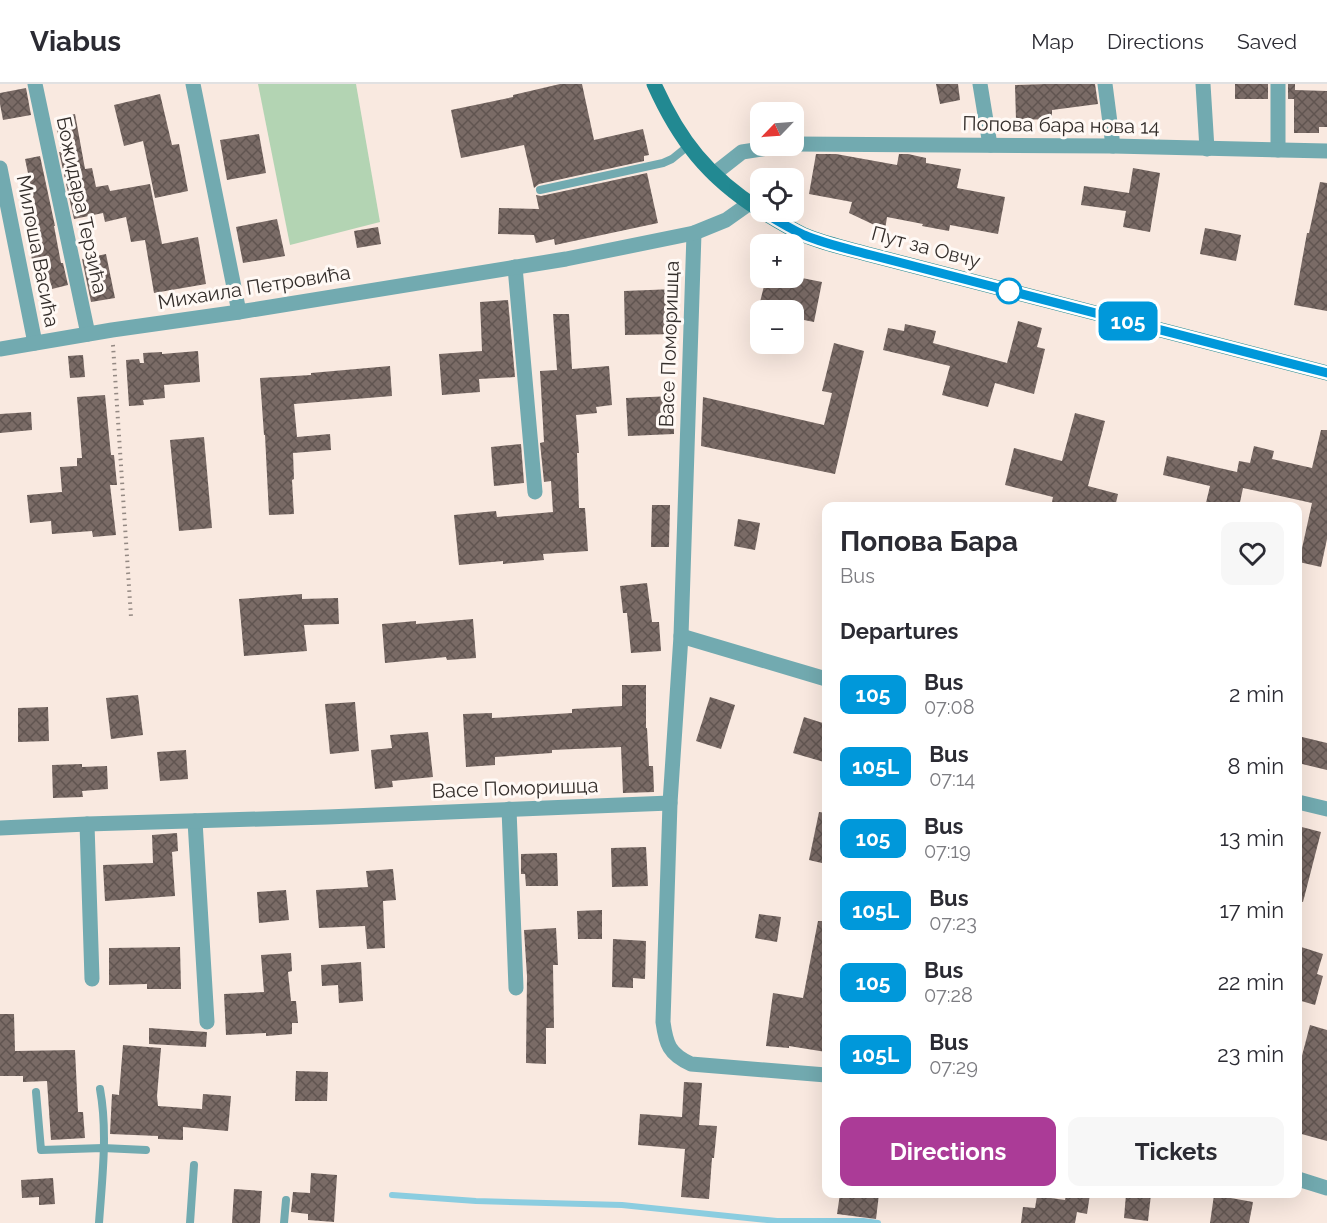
<!DOCTYPE html>
<html lang="en">
<head>
<meta charset="utf-8">
<style>
  :root { --surface:#fff; --page:#f7f7f7; --text:#2b2b33; --muted:#7c7c81; --line:#e1e1e2; --accent:#ab3b97 }
  body { margin:0; font-family:Raleway,sans-serif; background:var(--page); color:var(--text); height:100vh; display:flex; flex-direction:column; font-size:22px; white-space:nowrap }
  * { box-sizing:border-box; margin:0 }
  p { font-size:20px; color:var(--muted) }
  .icon { flex:none; width:33px; height:33px; fill:none; stroke:currentColor; stroke-width:2; stroke-linecap:round; stroke-linejoin:round }
  .map { position:relative; flex:1; overflow:hidden }
  .drawer { position:absolute; left:822px; top:418px; width:480px; height:696px; display:flex; flex-direction:column; background:var(--surface); border-radius:12px; box-shadow:0 6px 24px #0002 }
  .drawer>* { flex:none }
  .badge { padding:0 12px; border-radius:9px; font-size:21px; line-height:39px }
  .needle { width:39px; rotate:245deg }
  .buttons { position:absolute; left:750px; top:18px; display:grid; gap:12px }
  .buttons a { display:grid; place-items:center; width:54px; height:54px; border-radius:12px; background:var(--surface); box-shadow:0 6px 24px #0002; font-size:30px }
  .map>.badge { position:absolute; translate:-50% -50%; box-shadow:0 0 0 3px #fff }
  h2 { padding:0 18px; font-size:22px; line-height:54px }
  .round { display:grid; place-items:center; flex:none; width:63px; height:63px; border-radius:12px; background:var(--page) }
  .headline { display:flex; align-items:center; justify-content:space-between; height:102px; padding:0 18px }
  h1 { font-size:28px; font-weight:700; line-height:45px }
  .cta { display:flex; gap:12px; margin-top:auto; padding:12px 18px }
  .cta a { flex:1; height:69px; border-radius:12px; background:var(--accent); color:#fff; font-size:24px; font-weight:700; line-height:69px; text-align:center }
  .cta a+a { background:var(--page); color:var(--text) }
  ul { padding:0; list-style:none }
  li { display:flex; align-items:center; gap:18px; height:72px; padding:0 18px }
  li div { flex:1 }
  li b { display:block; font-size:22px }
  li em { font-style:normal }
  li .badge { min-width:66px; font-weight:700; text-align:center }
  header { display:flex; align-items:center; gap:36px; box-sizing:border-box; height:84px; padding:0 30px; background:var(--surface); border-bottom:2px solid var(--line) }
  header strong { font-size:28px }
  nav { display:flex; gap:33px; margin-inline-start:auto; font-size:21px }
  .map>svg:first-child { display:block }
  .green { fill:#b3d4b3 }
  .lines { fill:none; stroke-linecap:round; stroke-linejoin:round }
  .stream { stroke:#8bcde0; stroke-width:6 }
  .building { fill:url(#building-cross-hatch) }
  .path { stroke:#948983; stroke-width:4; stroke-dasharray:1.5 4.5; stroke-linecap:butt }
  .lane { stroke:#72aab0; stroke-width:8 }
  .street { stroke:#72aab0; stroke-width:15 }
  .secondary { stroke:#228992; stroke-width:15 }
  .line-casing { stroke:#fff; stroke-width:14 }
  .line { stroke:#0098da; stroke-width:9 }
  .stop-dot { fill:#fff; stroke:#0098da; stroke-width:3 }
  .labels { text-anchor:middle; dominant-baseline:central; stroke-width:6; stroke-linejoin:round; paint-order:stroke }
  .street-label { font-size:20px; fill:#342e2b; stroke:#fff9f5 }
</style>
</head>
<body>
<header>
<strong>Viabus</strong>
<nav><a>Map</a><a>Directions</a><a>Saved</a></nav>
</header>
<div class="map">
<svg width="1327" height="1139" viewBox="0 0 1327 1139">
  <defs>
    <pattern id="building-cross-hatch" width="8" height="8" patternUnits="userSpaceOnUse" patternTransform="scale(1.5)"><rect width="8" height="8" fill="#7a6b66"/><path d="M0 0l8 8M0 8l8-8" fill="none" stroke="#605450"/></pattern>
  </defs>
  <rect width="100%" height="100%" fill="#f9e9e0"/>
  <polygon class="green" points="258,0 356,0 380,138 290,161"/>
  <g class="lines">
    <polyline class="stream" points="392,1111 476,1117 622,1121 777,1137 863,1137 878,1139"/>
  </g>
  <g class="building">
    <polygon points="560,0 582,0 594,56 643,45 649,71 644,72 644,77 539,100 534,104 524,61 461,74 451,26 513,13 513,11"/>
    <polygon points="936,0 958,0 960,16 940,20"/>
    <polygon points="1046,0 1095,0 1098,20 1052,26 1052,35 1016,36 1015,1"/>
    <rect x="1235" y="0" width="33" height="15"/>
    <polygon points="1288,0 1295,0 1295,6 1327,7 1327,43 1319,43 1319,49 1294,49 1294,15 1288,15"/>
    <polygon points="26,4 31,31 3,36 0,20 0,9"/>
    <polygon points="160,10 172,61 179,60 188,107 155,114 143,57 124,62 114,21"/>
    <polygon points="75,30 85,85 92,84 96,103 108,101 110,107 150,100 162,160 198,153 206,200 154,209 145,156 131,158 126,133 105,138 103,129 74,135 59,68 61,68 55,34"/>
    <polygon points="259,50 266,89 227,96 220,56"/>
    <polygon points="816,70 836,70 897,81 899,70 908,70 926,74 926,79 961,85 957,104 1005,113 998,150 950,141 949,147 922,142 923,140 887,133 885,146 849,129 852,118 809,110"/>
    <polygon points="40,72 55,142 54,142 61,179 63,179 68,201 52,205 48,189 35,191 21,119 34,117 25,75"/>
    <polygon points="1133,84 1160,89 1150,148 1123,143 1126,127 1081,121 1084,102 1129,109"/>
    <polygon points="647,89 658,139 555,161 554,155 536,159 534,151 498,150 499,124 539,125 536,111 541,112"/>
    <polygon points="1320,98 1327,99 1327,227 1294,221 1307,149 1309,149"/>
    <polygon points="277,135 285,172 243,179 236,143"/>
    <polygon points="378,143 381,160 357,164 354,147"/>
    <polygon points="1205,144 1241,151 1236,177 1200,170"/>
    <polygon points="106,170 115,214 91,218 82,175"/>
    <polygon points="766,194 802,194 822,198 814,238 794,234 794,226 758,226"/>
    <polygon points="675,205 677,250 625,251 624,207"/>
    <polygon points="508,216 515,293 479,295 480,308 442,311 439,270 482,267 480,218"/>
    <polygon points="553,230 569,230 572,285 609,282 612,321 596,323 597,329 576,331 579,369 577,369 579,424 585,424 588,467 543,470 544,476 503,480 503,477 459,481 454,431 496,427 497,433 553,428 551,397 544,398 540,359 544,358 540,287 557,286"/>
    <polygon points="1018,237 1042,244 1037,263 1045,265 1034,310 995,299 988,323 942,311 950,282 883,266 888,244 904,247 905,240 936,247 933,259 1007,279"/>
    <polygon points="834,259 864,267 835,390 701,362 703,313 824,341 832,309 822,307"/>
    <polygon points="198,267 200,298 164,301 165,314 143,316 144,321 129,322 126,276 139,275 140,279 144,279 143,269 162,268 162,270"/>
    <polygon points="83,271 85,293 70,294 68,272"/>
    <polygon points="390,282 392,312 294,320 297,353 330,350 331,366 293,369 294,395 292,396 294,430 269,431 265,351 264,351 260,294 311,291 311,289"/>
    <polygon points="105,311 111,371 114,371 117,401 110,401 116,451 93,453 92,447 52,450 51,437 30,439 27,411 62,408 60,383 77,382 77,374 82,374 77,313"/>
    <polygon points="673,312 674,350 628,352 626,314"/>
    <polygon points="31,328 32,346 0,349 0,330"/>
    <polygon points="1075,329 1105,337 1088,402 1118,410 1115,423 1051,423 1053,413 1005,401 1014,364 1062,377"/>
    <polygon points="1321,346 1327,346 1327,455 1321,483 1299,478 1312,419 1243,404 1239,423 1205,423 1210,402 1163,391 1167,372 1237,388 1239,377 1250,379 1254,362 1274,367 1272,375 1312,384"/>
    <polygon points="204,353 212,444 179,447 170,356"/>
    <polygon points="521,360 524,399 494,402 491,363"/>
    <polygon points="652,421 670,421 669,463 651,463"/>
    <polygon points="738,435 760,439 755,466 734,462"/>
    <polygon points="647,499 652,538 659,538 661,567 631,569 627,529 623,529 620,502"/>
    <polygon points="302,510 302,515 338,514 339,540 304,541 307,567 244,572 239,515"/>
    <polygon points="473,535 476,574 447,576 446,573 385,579 382,540 416,537 416,540"/>
    <polygon points="622,601 646,601 646,644 647,644 649,682 653,682 654,708 623,709 621,663 552,666 552,669 495,673 495,681 466,683 463,630 492,629 492,634 572,629 572,625 622,622"/>
    <polygon points="138,611 143,651 111,655 106,614"/>
    <polygon points="710,613 735,621 721,665 696,657"/>
    <polygon points="355,618 359,667 330,670 325,620"/>
    <polygon points="48,623 49,657 18,658 18,624"/>
    <polygon points="804,633 826,640 826,668 824,678 793,669"/>
    <polygon points="428,648 433,693 392,697 393,703 375,705 371,666 392,664 390,651"/>
    <polygon points="1298,652 1327,659 1327,686 1298,679"/>
    <polygon points="186,666 188,695 160,697 157,668"/>
    <polygon points="82,680 82,683 107,682 108,705 82,707 83,713 53,714 52,681"/>
    <polygon points="819,728 826,729 826,780 809,776"/>
    <polygon points="1298,742 1321,748 1303,818 1298,817"/>
    <polygon points="177,749 178,767 172,768 175,812 105,817 103,781 153,779 152,751"/>
    <polygon points="646,763 648,802 612,803 611,764"/>
    <polygon points="557,769 558,802 526,802 525,790 521,790 521,770"/>
    <polygon points="393,785 396,816 383,817 385,864 367,865 365,842 319,844 316,806 368,803 366,787"/>
    <polygon points="286,806 289,836 259,839 257,808"/>
    <polygon points="602,826 602,855 578,855 577,827"/>
    <polygon points="759,830 781,833 777,858 755,854"/>
    <polygon points="818,837 826,837 826,968 789,962 789,964 766,962 773,909 803,914"/>
    <polygon points="556,844 558,881 553,881 554,944 546,944 546,980 526,979 527,892 524,846"/>
    <polygon points="613,855 646,857 645,895 633,894 633,904 612,903"/>
    <polygon points="1298,862 1323,870 1317,890 1323,892 1315,921 1298,916"/>
    <polygon points="180,863 181,905 147,905 147,900 109,901 109,864"/>
    <polygon points="291,869 292,887 288,888 291,917 296,917 298,939 292,939 292,950 266,952 266,949 226,951 224,910 264,908 261,871"/>
    <polygon points="361,878 363,917 339,919 338,901 322,902 321,881"/>
    <polygon points="0,930 14,930 15,967 75,966 78,1028 83,1028 85,1054 51,1056 47,997 23,998 23,992 0,992"/>
    <polygon points="1310,941 1327,946 1327,1057 1298,1049 1298,987"/>
    <polygon points="149,944 207,948 206,963 149,960"/>
    <polygon points="123,961 161,964 157,1012 158,1022 202,1025 203,1010 231,1012 228,1047 183,1043 183,1056 158,1055 158,1052 110,1050 112,1010 119,1011"/>
    <polygon points="296,987 328,988 327,1017 295,1017"/>
    <polygon points="684,998 702,999 699,1041 717,1042 714,1074 712,1074 709,1115 681,1113 685,1065 638,1061 640,1030 682,1033"/>
    <polygon points="311,1089 337,1091 334,1138 308,1136 308,1130 291,1128 293,1108 310,1109"/>
    <polygon points="53,1094 55,1120 39,1121 39,1113 22,1114 21,1096"/>
    <polygon points="234,1105 262,1107 260,1139 232,1139"/>
    <polygon points="840,1110 879,1110 876,1135 837,1130"/>
    <polygon points="1066,1110 1090,1110 1087,1130 1077,1128 1075,1139 1021,1139 1023,1123 1035,1124 1037,1112 1065,1116"/>
    <polygon points="1126,1110 1151,1110 1148,1137 1124,1134"/>
    <polygon points="1214,1111 1253,1118 1249,1139 1210,1139"/>
  </g>
  <g class="lines">
    <polyline class="path" points="113,261 131,533"/>
    <g class="lane">
      <polyline points="540,106 663,79 672,75 688,62"/>
      <polyline points="36,1008 41,1066 103,1064 146,1066"/>
      <path d="M99,1139C102,1095 108,1049 100,1005"/>
      <polyline points="190,1139 194,1081"/>
      <polyline points="284,1139 286,1116"/>
    </g>
    <g class="street">
      <polyline points="35,0 88,250"/>
      <polyline points="193,0 239,228"/>
      <polyline points="980,0 990,61"/>
      <polyline points="1105,0 1113,62"/>
      <polyline points="1203,0 1207,65"/>
      <polyline points="1278,0 1278,66"/>
      <polyline points="794,60 1113,62 1327,67"/>
      <polyline points="0,84 35,259"/>
      <polyline points="714,90 742,68 782,62"/>
      <path d="M694,149L681,552L670,719L663,938C666,960 669,970 691,980L826,991"/>
      <polyline points="515,183 535,408"/>
      <polyline points="0,265 112,246 239,228 566,175 694,149 726,136 750,119"/>
      <polyline points="681,552 826,595"/>
      <polyline points="1298,718 1327,725"/>
      <polyline points="509,725 516,904"/>
      <polyline points="195,737 207,938"/>
      <polyline points="87,740 92,895"/>
      <polyline points="0,744 87,740 327,733 670,719"/>
      <polyline points="1298,1095 1327,1104"/>
    </g>
    <g class="secondary">
      <path d="M654,0C679,56 708,93 760,126"/>
      <path d="M763,128C776,136 789,144 804,151C825,160 849,165 871,171L1327,289"/>
    </g>
  </g>
  <g class="lines">
    <g class="line-casing">
      <path id="line" d="M763,128C776,136 789,144 804,151C825,160 849,165 871,171L1327,289"/>
    </g>
    <use href="#line" class="line"/>
  </g>
  <circle class="stop-dot" cx="1009" cy="207" r="12"/>
  <g class="labels">
    <g class="street-label">
      <text transform="translate(1061 41) rotate(1)">Попова бара нова 14</text>
      <text transform="translate(82 121) rotate(78)">Божидара Терзића</text>
      <text transform="translate(926 163) rotate(15)">Пут за Овчу</text>
      <text transform="translate(38 167) rotate(79)">Милоша Васића</text>
      <text transform="translate(254 203) rotate(-9)">Михаила Петровића</text>
      <text transform="translate(669 260) rotate(-88)">Васе Поморишца</text>
      <text transform="translate(515 704) rotate(-2)">Васе Поморишца</text>
    </g>
  </g>
</svg>
<div class="buttons">
<a><svg class="needle" viewBox="-14 -14 28 28"><path d="M0-13l5 13h-10z" fill="#e53935"/><path d="M0 13l5-13h-10z" fill="#7c7c81"/></svg></a>
<a><svg class="icon" aria-label="locate" viewBox="0 0 24 24"><circle cx="12" cy="12" r="6"/><path d="M12 2v4M12 18v4M2 12h4M18 12h4"/></svg></a>
<a>+</a>
<a>−</a>
</div>
<b class="badge" style="left:1128px;top:237px;background:#0098da;color:#fff">105</b>
<section class="drawer">
<div class="headline"><div><h1>Попова Бара</h1><p>Bus</p></div><a class="round"><svg class="icon" aria-label="heart" viewBox="0 0 24 24"><path d="M12 20l-8-8c-3-5 5-10 8-4 3-6 11-1 8 4z"/></svg></a></div>
<h2>Departures</h2>
<ul>
<li><span class="badge" style="background:#0098da;color:#fff">105</span><div><b>Bus</b><p>07:08</p></div><em>2 min</em></li>
<li><span class="badge" style="background:#0098da;color:#fff">105L</span><div><b>Bus</b><p>07:14</p></div><em>8 min</em></li>
<li><span class="badge" style="background:#0098da;color:#fff">105</span><div><b>Bus</b><p>07:19</p></div><em>13 min</em></li>
<li><span class="badge" style="background:#0098da;color:#fff">105L</span><div><b>Bus</b><p>07:23</p></div><em>17 min</em></li>
<li><span class="badge" style="background:#0098da;color:#fff">105</span><div><b>Bus</b><p>07:28</p></div><em>22 min</em></li>
<li><span class="badge" style="background:#0098da;color:#fff">105L</span><div><b>Bus</b><p>07:29</p></div><em>23 min</em></li>
</ul>
<div class="cta"><a>Directions</a><a>Tickets</a></div>
</section>
</div>
</body>
</html>
